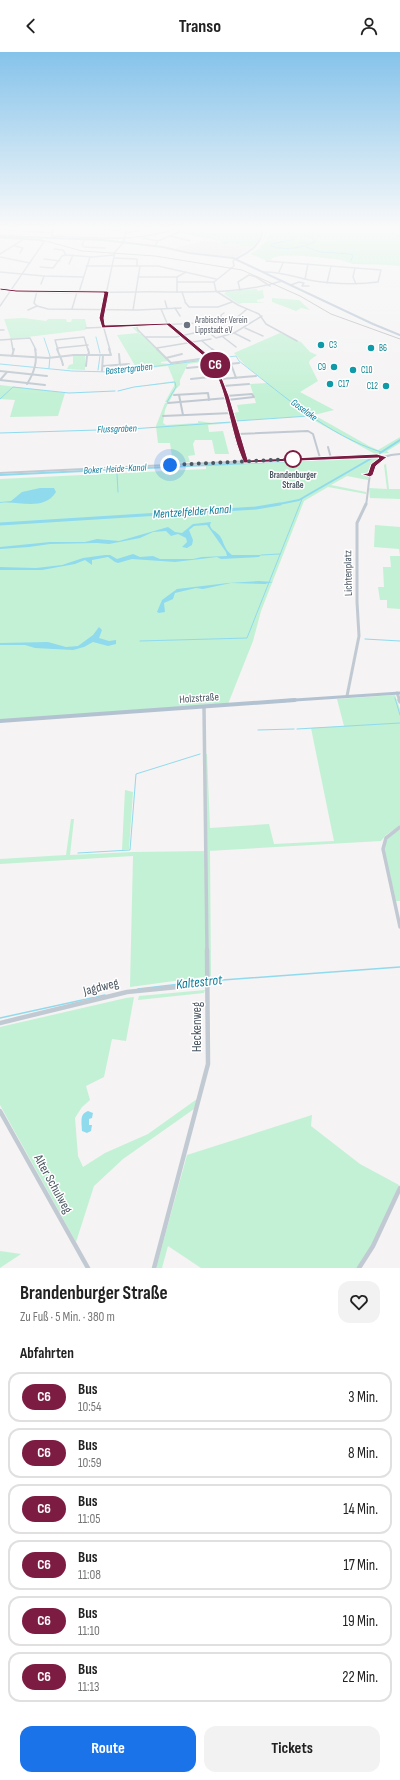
<!DOCTYPE html>
<html lang="de">
<head>
<meta charset="utf-8">
<style>
  :root { --surface:#fff; --page:#f2f2f2; --text:#222; --muted:#767676; --line:#e0e0e0; --accent:#1a73e8 }
  body { margin:0; font-family:"Sofia Sans Condensed",sans-serif; background:var(--page); color:var(--text); height:100vh; display:flex; flex-direction:column; font-size:15px; white-space:nowrap }
  * { box-sizing:border-box; margin:0 }
  p { font-size:13px; color:var(--muted) }
  .icon { flex:none; width:22px; height:22px; fill:none; stroke:currentColor; stroke-width:2; stroke-linecap:round; stroke-linejoin:round }
  .map { position:relative; height:1216px; overflow:hidden }
  .panel { display:flex; flex-direction:column; background:var(--surface); flex:1 }
  .panel>* { flex:none }
  .badge { padding:0 8px; border-radius:13px; font-size:14px; line-height:26px }
  .you { position:absolute; width:20px; height:20px; margin:-10px; border:3px solid #fff; border-radius:50%; background:#1a73e8; box-shadow:0 0 0 6px #1a73e833 }
  .map>.badge { position:absolute; translate:-50% -50%; box-shadow:0 0 0 2px #fff }
  h2 { padding:0 20px; font-size:15px; line-height:36px }
  .round { display:grid; place-items:center; flex:none; width:42px; height:42px; border-radius:12px; background:var(--page) }
  .head { display:flex; align-items:center; justify-content:space-between; height:68px; padding:0 20px }
  h1 { font-size:19px; font-weight:700; line-height:30px }
  .action { display:flex; gap:8px; margin-top:auto; padding:8px 20px }
  .action a { flex:1; height:46px; border-radius:12px; background:var(--accent); color:#fff; font-size:16px; font-weight:700; line-height:46px; text-align:center }
  .action a+a { background:var(--page); color:var(--text) }
  ul { padding:0; list-style:none }
  li { display:flex; align-items:center; gap:12px; height:50px; margin:0 8px 6px; padding:0 12px; border:2px solid var(--line); border-radius:12px }
  li div { flex:1 }
  li b { display:block; font-size:15px }
  li em { font-style:normal }
  li .badge { min-width:44px; font-weight:700; text-align:center }
  header { display:flex; justify-content:space-between; align-items:center; height:52px; padding:0 20px; background:var(--surface); font-size:18px; font-weight:700 }
  .map>svg:first-child { display:block }
  .education { fill:#e6e4e5 }
  .green { fill:#c3f1d5 }
  .water { fill:#90daee }
  .lines { fill:none; stroke-linecap:round; stroke-linejoin:round }
  .stream-far1 { stroke:#90daee; stroke-width:1 }
  .stream { stroke:#90daee; stroke-width:1.5 }
  .canal-far1 { stroke:#90daee; stroke-width:2 }
  .canal { stroke:#90daee; stroke-width:3 }
  .minor-far4 { stroke:#c1cad2; stroke-width:1.5 }
  .minor-far3 { stroke:#c1cad2; stroke-width:2 }
  .minor-far2 { stroke:#c1cad2; stroke-width:3 }
  .minor-far1 { stroke:#c1cad2; stroke-width:3.5 }
  .minor { stroke:#c1cad2; stroke-width:4.5 }
  .major-far2 { stroke:#b3c2d1; stroke-width:2 }
  .major-far1 { stroke:#b3c2d1; stroke-width:3 }
  .major { stroke:#b3c2d1; stroke-width:4 }
  .rail { stroke:#b5b8bd; stroke-width:1 }
  .line { fill:#7d1c42; stroke:#fff }
  .walk { stroke:#4a5661; stroke-width:4; stroke-dasharray:0 7.2 }
  .worship-dot { fill:#6b7280; stroke:#fff; stroke-width:1.5 }
  .culture-dot { fill:#0f9aa8; stroke:#fff; stroke-width:1.5 }
  .stop-dot { fill:#fff; stroke:#7d1c42; stroke-width:2 }
  .labels { text-anchor:middle; dominant-baseline:central; stroke-width:3; stroke-linejoin:round; paint-order:stroke }
  .far-worship-label { font-size:9px; fill:#5b616d; stroke:#fff; text-anchor:start }
  .far-culture-label { font-size:9px; fill:#0d838f; stroke:#fff; text-anchor:start }
  .far-stop-label { font-size:9px; font-weight:bold; fill:#4a5661; stroke:#fff }
  .far-water-label { font-size:10px; font-style:italic; fill:#0c7c9b; stroke:#fff }
  .street-label { font-size:11px; fill:#4a5661; stroke:#fff }
  .water-label { font-size:12px; font-style:italic; fill:#0c7c9b; stroke:#fff }
  .near-street-label { font-size:13px; fill:#4a5661; stroke:#fff }
  .near-water-label { font-size:14px; font-style:italic; fill:#0c7c9b; stroke:#fff }
</style>
</head>
<body>
<header><svg class="icon" aria-label="back" viewBox="0 0 24 24"><path d="M15 5l-7 7 7 7"/></svg>Transo<svg class="icon" aria-label="person" viewBox="0 0 24 24"><circle cx="12" cy="8" r="4"/><path d="M4 21q1-7 8-7t8 7"/></svg></header>
<div class="map">
<svg width="400" height="1216" viewBox="0 0 400 1216">
  <rect width="100%" height="100%" fill="#f5f3f3"/>
  <polygon class="education" points="204,189 246,192 252,195 235,206 191,200 175,196"/>
  <g class="green">
    <path d="M217,175L221,176L220,178L224,175H260C262,184 259,191 251,195L229,191L227,193L221,192L222,190L180,181L181,179H179L187,176L210,180Z"/>
    <path d="M264,175H386L400,183V214C384,212 368,213 353,212C349,211 345,209 341,208C325,206 286,201 272,206L271,209L265,208L250,202L257,197L263,196L259,195L265,190L269,181H267L266,186L261,190L265,181Z"/>
    <polygon points="257,237 258,239 263,238 264,246 257,248 257,250 266,251 242,251 239,252 224,242 227,239"/>
    <polygon points="272,246 299,248 310,258 301,256 296,259 272,250"/>
    <polygon points="24,266 46,269 48,267 66,267 67,270 71,270 72,267 85,267 87,276 85,278 11,287 4,267"/>
    <polygon points="135,274 140,281 139,282 142,282 168,309 161,310 161,311 171,312 207,306 210,309 188,312 180,328 180,333 176,337 169,350 165,350 174,334 174,330 134,335 174,329 168,314 111,320 84,320 111,320 137,317 117,283 138,281 132,275"/>
    <polygon points="280,281 301,290 310,300 317,303 310,308 309,311 318,329 300,340 334,358 314,363 369,394 378,398 400,385 400,391 389,398 387,399 389,401 375,402 306,364 236,369 233,361 239,360 237,353 256,351 250,332 267,331 245,313 234,301"/>
    <polygon points="85,303 85,318 67,317 69,313 73,312 73,304"/>
    <polygon points="0,333 65,341 58,364 10,365 15,348 0,347"/>
    <polygon points="165,351 168,351 165,358 163,371 166,373 198,371 198,369 212,371 233,370 233,371 208,373 209,380 223,379 229,402 215,402 212,388 195,388 193,392 195,403 188,404 190,410 173,411 170,391 158,391 156,374"/>
    <path d="M379,404L381,405C373,412 369,417 368,428L347,424L331,433L366,440V442L328,435L304,449L261,559L253,589L228,652L0,668V427L206,417V412Z"/>
    <polygon points="386,412 389,437 400,437 400,447 370,446 369,436 387,437 384,413"/>
    <polygon points="375,473 400,475 400,557 387,556 387,548 380,548 378,535 384,535 383,515 391,515 390,504 400,504 399,497 374,495"/>
    <polygon points="395,643 400,657 400,773 386,783 381,789 208,799 210,799 211,924 130,935 133,804 0,812 0,807 66,803 71,767 74,767 70,803 133,800 207,799 204,702 207,702 210,776 269,772 274,792 334,789 311,676 344,674 337,647"/>
    <polygon points="125,738 133,740 129,797 122,798"/>
    <path d="M400,777V849H396L384,797C385,786 392,783 400,777Z"/>
    <polygon points="205,938 204,941 138,948 139,944"/>
    <polygon points="134,945 126,989 112,987 104,1025 86,1034 90,1048 82,1055 75,1066 78,1104 83,1115 105,1101 148,1082 197,1047 194,1057 123,1107 94,1134 76,1190 0,1053 0,975 126,946"/>
    <polygon points="312,1063 311,1074 360,1112 399,1133 372,1193 357,1216 201,1216 168,1194 162,1216 156,1216 187,1103"/>
    <polygon points="0,1199 21,1202 0,1216"/>
  </g>
  <g class="water">
    <path d="M40,436H54L56,440C44,460 17,448 0,451V450L11,449L22,440Z"/>
    <path d="M211,470L210,473C211,478 214,478 218,482C224,487 223,497 232,503H261L259,505L221,507L217,505L175,510L132,507L118,511L115,510L108,505L92,508V513L85,508L75,512L42,518H0V515L36,516L62,513L83,506L105,503H110L117,507L133,502L140,505L153,504L160,507H193L202,505L227,504L226,500L207,473L194,474L189,478L193,488L192,493L187,496L182,495L187,490L186,486L178,482L171,484L166,479L153,480L140,486L109,492L97,491L50,492L29,495L0,497V495L50,490H85L97,487L119,489L168,475L175,480L182,481L193,472Z"/>
    <polygon points="259,529 273,530 265,532 231,531 203,537 196,536 175,541 173,547 164,551 165,560 159,561 157,560 162,548 177,537 228,531"/>
    <polygon points="99,575 102,578 99,586 109,589 116,588 116,592 108,594 93,590 84,595 73,598 35,596 25,593 0,593 0,591 48,590 66,595 78,594 93,583"/>
    <path d="M88,1059L93,1061L92,1066L89,1067V1073H92L91,1079L87,1081L82,1079C82,1071 79,1062 88,1059Z"/>
  </g>
  <g class="lines">
    <g class="stream-far1">
      <path d="M290,184L295,187L272,192L271,194C284,199 302,196 315,190L313,186L305,184"/>
      <polyline points="306,195 321,200 350,202 353,203 351,209"/>
      <polyline points="96,285 100,301"/>
      <polyline points="44,286 50,304 49,316"/>
      <path d="M0,312L72,319L111,320L236,304L239,309C283,343 327,383 381,400"/>
      <polyline points="98,318 100,304"/>
      <polyline points="118,339 134,335 175,330 176,335 167,350"/>
      <polyline points="0,347 13,335 69,341 115,339"/>
      <polyline points="236,369 309,364"/>
      <polyline points="0,381 131,377 232,370"/>
      <polyline points="117,422 118,440"/>
      <polyline points="261,503 280,502"/>
      <polyline points="365,587 400,589"/>
      <polyline points="140,589 247,586 302,447"/>
      <polyline points="395,646 400,663"/>
      <polyline points="297,677 400,671"/>
      <polyline points="258,678 294,677"/>
      <polyline points="78,801 130,798 136,722 200,702"/>
    </g>
    <g class="stream">
      <polyline points="209,929 400,915"/>
      <polyline points="138,937 206,929"/>
      <polyline points="0,966 105,943"/>
    </g>
    <g class="canal-far1">
      <polyline points="380,401 400,388"/>
      <polyline points="0,423 374,405"/>
      <polyline points="274,453 299,448 372,406"/>
    </g>
    <polyline class="canal" points="0,472 256,456 280,452"/>
    <g class="minor-far4">
      <polyline points="61,175 115,178 136,175"/>
      <polyline points="0,177 52,181"/>
      <polyline points="126,181 161,175"/>
      <polyline points="52,183 54,175"/>
      <path d="M51,184C92,185 140,192 179,175"/>
      <polyline points="170,184 190,189"/>
      <polyline points="0,186 39,188 44,190 0,254"/>
      <polyline points="143,186 158,189"/>
      <polyline points="85,187 82,193 84,195 105,196"/>
      <polyline points="15,194 23,196 20,201"/>
      <polyline points="155,194 158,189 179,180"/>
      <polyline points="0,202 24,187"/>
      <polyline points="66,203 93,205 114,203"/>
      <polyline points="0,205 30,211"/>
      <polyline points="114,206 137,207 137,214"/>
      <polyline points="44,207 60,209"/>
      <polyline points="236,207 233,209 234,214 214,230 216,239 238,253 259,262 266,272 297,289"/>
      <polyline points="69,212 73,203"/>
      <polyline points="86,214 158,214 216,227"/>
      <polyline points="40,215 53,216 62,204 66,203 63,198 54,197"/>
      <polyline points="355,216 353,225 356,232"/>
      <polyline points="0,220 44,224 83,225"/>
      <path d="M263,220C279,219 294,225 309,228C332,232 355,233 378,230L381,218L266,209"/>
      <polyline points="279,220 283,211"/>
      <polyline points="138,225 177,225"/>
      <polyline points="305,227 308,212"/>
      <polyline points="177,230 214,230"/>
      <polyline points="327,231 331,214"/>
      <polyline points="41,232 44,224"/>
      <polyline points="291,233 299,230 304,231 302,234 309,234"/>
      <path d="M0,237C44,243 90,240 134,240C183,239 235,244 282,229"/>
      <polyline points="240,238 238,230 249,223 256,225 270,234"/>
      <polyline points="37,239 34,251 37,254 48,257 138,258 181,256"/>
      <polyline points="79,240 90,205"/>
      <polyline points="177,240 177,225 186,220"/>
      <polyline points="182,240 185,249"/>
      <polyline points="165,249 167,256"/>
      <polyline points="185,250 189,255 218,255 232,250"/>
      <polyline points="175,256 180,264"/>
      <polyline points="72,257 77,240"/>
      <polyline points="161,257 167,271"/>
      <polyline points="28,258 37,254"/>
      <polyline points="133,258 140,214"/>
      <polyline points="222,270 221,263 224,261"/>
      <polyline points="169,272 199,298"/>
      <polyline points="136,273 138,278 158,298"/>
      <polyline points="86,276 225,270 234,268 247,257"/>
      <polyline points="245,276 263,284"/>
      <polyline points="0,278 4,278"/>
      <polyline points="234,281 250,289"/>
      <polyline points="212,283 216,286 234,281 262,264"/>
      <polyline points="146,285 176,285 203,279"/>
      <polyline points="223,285 236,295"/>
      <polyline points="11,287 13,298"/>
      <polyline points="0,288 30,286 36,298"/>
      <polyline points="202,289 213,298"/>
      <polyline points="58,296 88,293"/>
      <polyline points="157,296 211,287"/>
      <polyline points="58,298 55,288 84,285 88,298"/>
      <polyline points="110,298 101,266 115,200 123,191 127,177"/>
    </g>
    <g class="minor-far3">
      <path d="M57,297C59,303 62,307 63,313"/>
      <polyline points="157,297 171,311 221,304 212,297"/>
      <polyline points="198,297 215,313 246,409"/>
      <polyline points="119,302 120,314"/>
      <polyline points="0,303 48,306 74,303 111,303 109,297"/>
      <polyline points="12,304 14,297"/>
      <polyline points="166,306 182,302"/>
      <polyline points="231,312 236,326"/>
      <polyline points="86,314 87,304 89,301 88,297"/>
      <polyline points="103,314 129,312"/>
      <polyline points="187,316 239,311"/>
      <polyline points="0,319 47,324"/>
      <polyline points="102,319 103,303"/>
      <polyline points="191,327 219,324"/>
      <polyline points="220,327 256,324"/>
      <polyline points="0,328 45,333"/>
      <polyline points="0,328 7,320"/>
      <path d="M27,332C34,321 38,310 35,297"/>
      <polyline points="223,334 249,332"/>
      <polyline points="174,343 208,341 209,348"/>
      <polyline points="179,343 183,363"/>
      <polyline points="226,344 252,342 254,345 227,348"/>
      <polyline points="168,351 227,346"/>
      <polyline points="163,364 232,361"/>
      <polyline points="238,382 308,379 313,382 320,406"/>
      <polyline points="328,395 331,406"/>
      <polyline points="0,421 377,403 384,405"/>
      <path d="M366,453C371,424 365,404 400,402"/>
    </g>
    <g class="minor-far2">
      <polyline points="397,641 400,649"/>
      <polyline points="347,644 359,584 357,550 357,471 366,452"/>
    </g>
    <g class="minor-far1">
      <polyline points="399,648 400,650"/>
      <polyline points="204,655 207,899"/>
      <polyline points="400,775 386,786 383,797 400,875"/>
    </g>
    <g class="minor">
      <polyline points="0,971 127,940 208,932"/>
      <polyline points="0,1059 88,1216"/>
      <polyline points="154,1216 208,1012 207,898"/>
      <polyline points="359,1216 373,1194 400,1136"/>
    </g>
    <g class="major-far2">
      <polyline points="0,184 103,188 163,195 189,201 233,206 373,272 400,283"/>
      <path d="M236,207C249,200 264,192 262,175"/>
    </g>
    <polyline class="major-far1" points="280,649 400,641"/>
    <polyline class="major" points="0,669 295,648"/>
    <polyline class="rail" points="0,185 42,188 82,199 155,204 242,218 300,244 331,262 400,287"/>
  </g>
  <linearGradient id="sky" x2="0" y2="1"><stop stop-color="#85c3ea"/><stop offset="0.51" stop-color="#fafafa"/><stop offset="1" stop-color="#fafafa" stop-opacity="0"/></linearGradient>
  <rect width="400" height="345" fill="url(#sky)"/>
  <path class="line" d="M0,236L16,238L107,239L109,240L104,266L105,273L170,271L212,306L217,313L229,344L248,408L377,402L387,405L376,414L373,423L370,425L361,422L368,421L371,412L379,406L244,411C229,380 228,336 208,308L167,273L102,276L99,266L104,241L16,240L0,238Z"/>
  <g class="lines">
    <polyline class="walk" points="170,413 293,407"/>
  </g>
  <circle class="worship-dot" cx="187" cy="273" r="4"/>
  <g class="culture-dot">
    <circle cx="321" cy="293" r="4"/>
    <circle cx="371" cy="296" r="4"/>
    <circle cx="334" cy="315" r="4"/>
    <circle cx="353" cy="318" r="4"/>
    <circle cx="330" cy="332" r="4"/>
    <circle cx="386" cy="334" r="4"/>
  </g>
  <circle class="stop-dot" cx="293" cy="407" r="8"/>
  <g class="labels">
    <g class="far-worship-label">
      <text x="195" y="268">Arabischer Verein<tspan x="195" dy="10">Lippstadt eV</tspan></text>
    </g>
    <g class="far-culture-label">
      <text x="329" y="293">C3</text>
      <text x="379" y="296">B6</text>
      <text x="326" y="315" text-anchor="end">C9</text>
      <text x="361" y="318">C10</text>
      <text x="338" y="332">C17</text>
      <text x="378" y="334" text-anchor="end">C12</text>
    </g>
    <g class="far-stop-label">
      <text x="293" y="423">Brandenburger<tspan x="293" dy="10">Straße</tspan></text>
    </g>
    <g class="far-water-label">
      <text transform="translate(129 317) rotate(-6)">Bastertgraben</text>
      <text transform="translate(304 358) rotate(36)">Goselake</text>
      <text transform="translate(117 377) rotate(-2)">Flussgraben</text>
      <text transform="translate(115 417) rotate(-3)">Boker-Heide-Kanal</text>
    </g>
    <g class="street-label">
      <text transform="translate(348 521) rotate(-91)">Lichtenplatz</text>
      <text transform="translate(199 646) rotate(-4)">Holzstraße</text>
    </g>
    <g class="water-label">
      <text transform="translate(192 460) rotate(-4)">Mentzelfelder Kanal</text>
    </g>
    <g class="near-street-label">
      <text transform="translate(101 935) rotate(-14)">Jagdweg</text>
      <text transform="translate(197 975) rotate(-90)">Heckenweg</text>
      <text transform="translate(53 1132) rotate(61)">Alter Schulweg</text>
    </g>
    <g class="near-water-label">
      <text transform="translate(199 930) rotate(-6)">Kaltestrot</text>
    </g>
  </g>
</svg>
<div class="you" style="left:170px;top:413px"></div>
<b class="badge" style="left:215px;top:313px;background:#7d1c42;color:#fff">C6</b>
</div>
<section class="panel">
<div class="head"><div><h1>Brandenburger Straße</h1><p>Zu Fuß · 5 Min. · 380 m</p></div><a class="round"><svg class="icon" aria-label="heart" viewBox="0 0 24 24"><path d="M12 20l-8-8c-3-5 5-10 8-4 3-6 11-1 8 4z"/></svg></a></div>
<h2>Abfahrten</h2>
<ul>
<li><span class="badge" style="background:#7d1c42;color:#fff">C6</span><div><b>Bus</b><p>10:54</p></div><em>3 Min.</em></li>
<li><span class="badge" style="background:#7d1c42;color:#fff">C6</span><div><b>Bus</b><p>10:59</p></div><em>8 Min.</em></li>
<li><span class="badge" style="background:#7d1c42;color:#fff">C6</span><div><b>Bus</b><p>11:05</p></div><em>14 Min.</em></li>
<li><span class="badge" style="background:#7d1c42;color:#fff">C6</span><div><b>Bus</b><p>11:08</p></div><em>17 Min.</em></li>
<li><span class="badge" style="background:#7d1c42;color:#fff">C6</span><div><b>Bus</b><p>11:10</p></div><em>19 Min.</em></li>
<li><span class="badge" style="background:#7d1c42;color:#fff">C6</span><div><b>Bus</b><p>11:13</p></div><em>22 Min.</em></li>
</ul>
<div class="action"><a>Route</a><a>Tickets</a></div>
</section>
</body>
</html>
